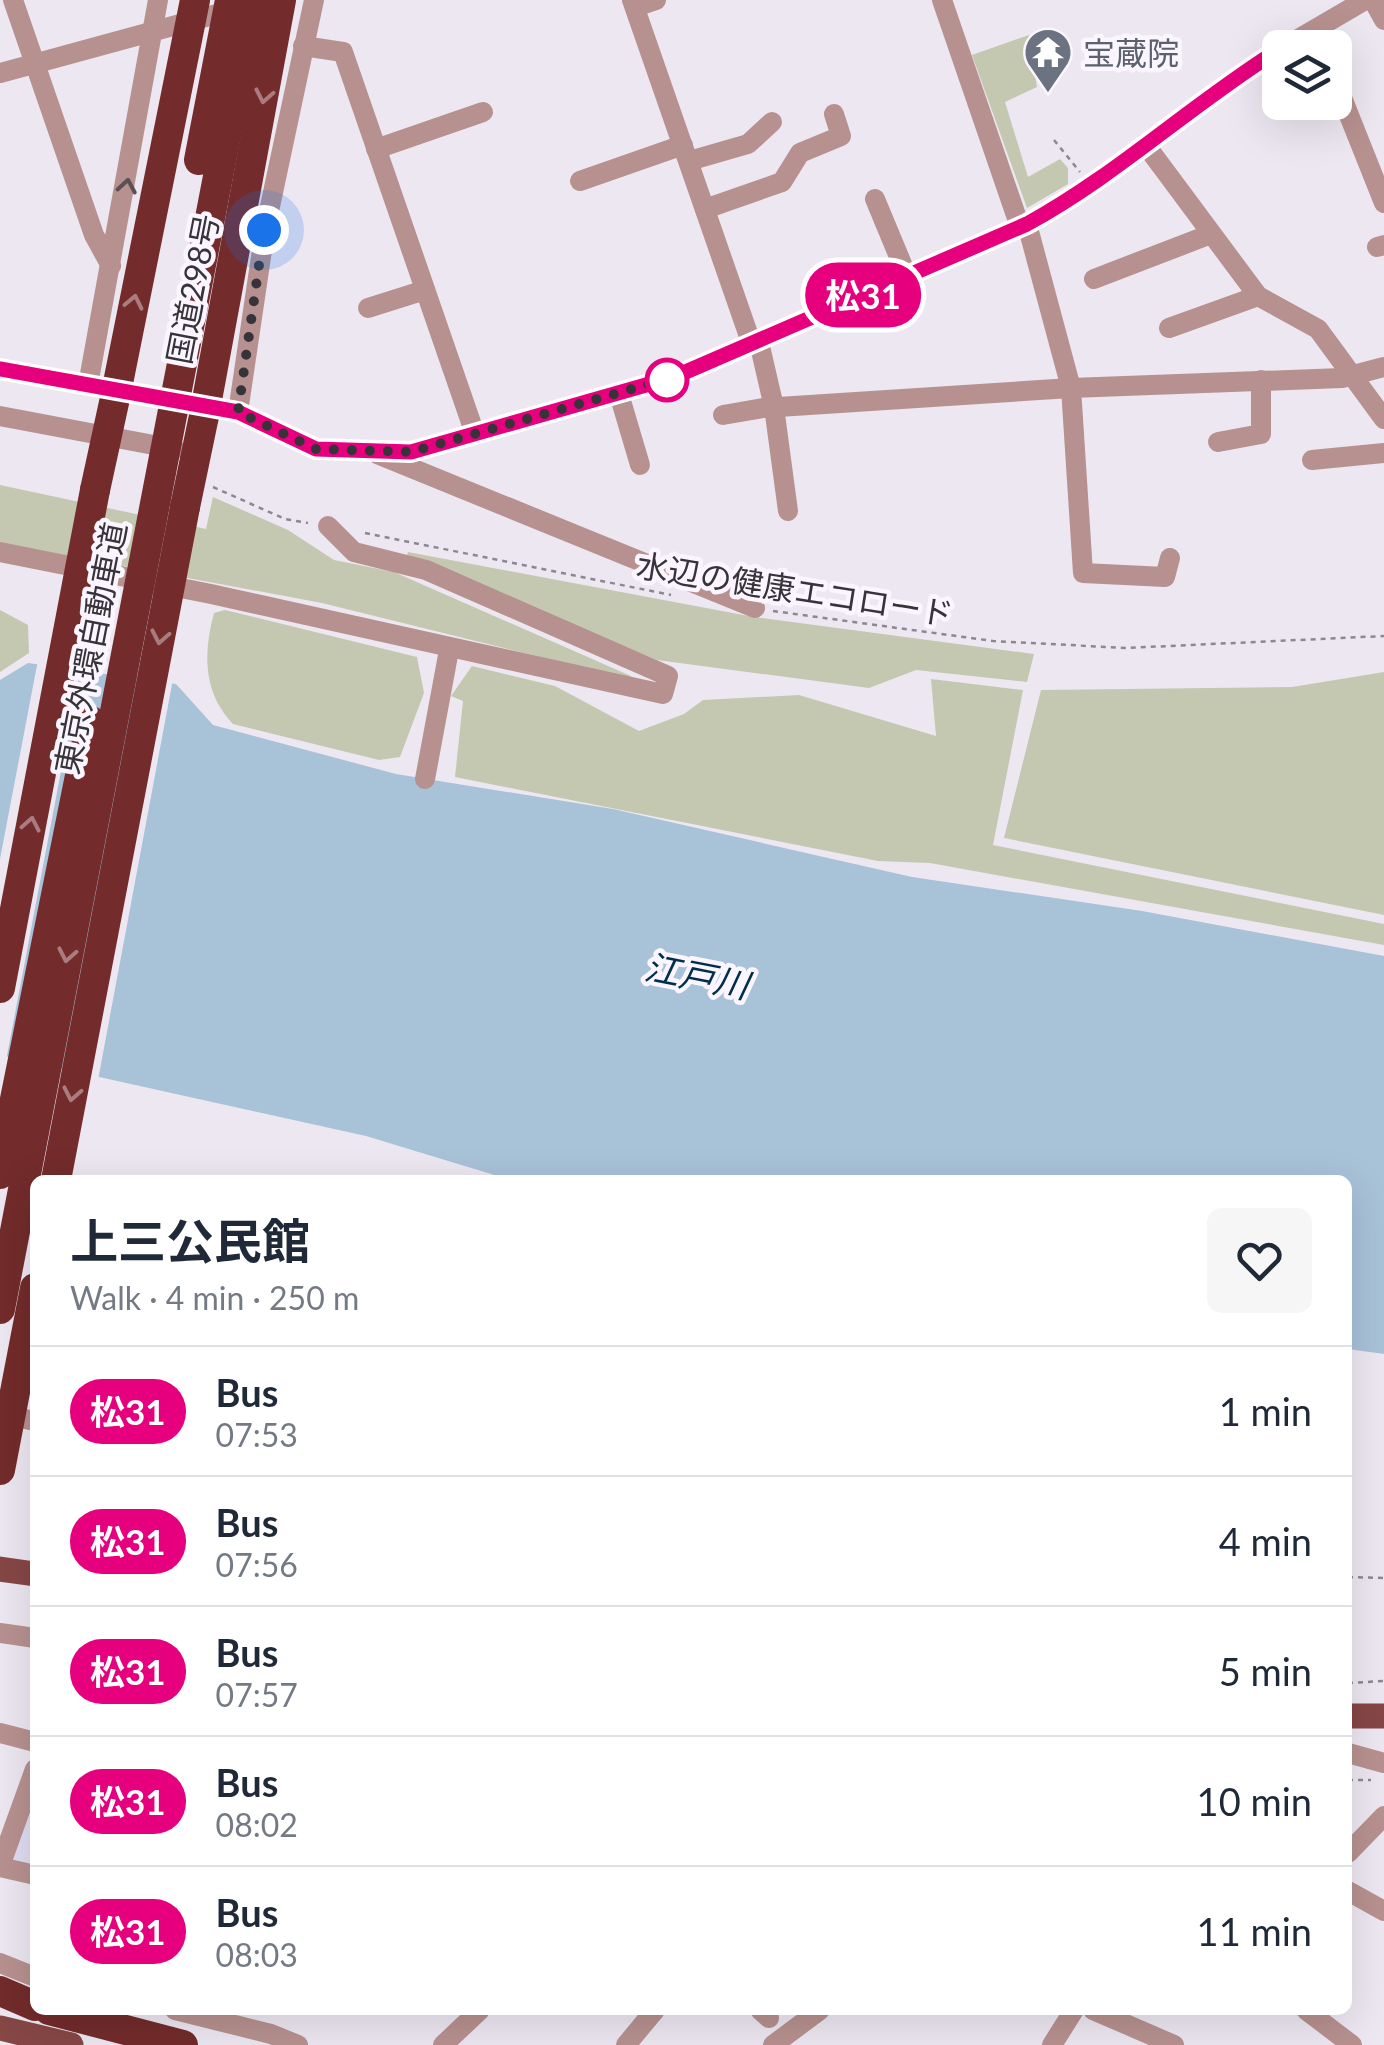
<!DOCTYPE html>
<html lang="en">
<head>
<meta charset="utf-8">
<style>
  :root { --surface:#fff; --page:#f6f6f7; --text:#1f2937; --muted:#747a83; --line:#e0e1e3 }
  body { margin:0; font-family:Lato,"Noto Sans JP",sans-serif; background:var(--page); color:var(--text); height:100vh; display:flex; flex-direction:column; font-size:38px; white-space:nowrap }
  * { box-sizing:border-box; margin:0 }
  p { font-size:32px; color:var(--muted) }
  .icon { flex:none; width:55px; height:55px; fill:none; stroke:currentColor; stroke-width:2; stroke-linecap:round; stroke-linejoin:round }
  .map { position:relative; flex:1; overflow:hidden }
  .panel { position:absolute; left:30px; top:1175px; width:1322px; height:840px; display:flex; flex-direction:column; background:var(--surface); border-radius:15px; box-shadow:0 10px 40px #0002 }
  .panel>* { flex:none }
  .badge { padding:0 20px; border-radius:32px; font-size:35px; line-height:65px }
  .buttons { position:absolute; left:1262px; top:30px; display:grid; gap:20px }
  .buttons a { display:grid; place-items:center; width:90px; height:90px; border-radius:15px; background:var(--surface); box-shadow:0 10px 40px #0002; font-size:50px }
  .you { position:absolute; width:50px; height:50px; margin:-25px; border:8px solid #fff; border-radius:50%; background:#1a73e8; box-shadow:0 0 0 15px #1a73e833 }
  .map>.badge { position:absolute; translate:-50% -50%; box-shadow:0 0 0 5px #fff }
  .round { display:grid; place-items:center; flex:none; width:105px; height:105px; border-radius:15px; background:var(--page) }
  .headline { display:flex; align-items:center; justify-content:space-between; height:170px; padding:0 40px }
  h1 { font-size:48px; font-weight:700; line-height:75px }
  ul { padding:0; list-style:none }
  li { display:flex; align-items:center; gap:30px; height:130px; padding:0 40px; border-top:2px solid var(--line) }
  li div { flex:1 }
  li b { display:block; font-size:38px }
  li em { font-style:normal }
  li .badge { min-width:110px; font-weight:700; text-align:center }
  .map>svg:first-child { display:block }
  .medical { fill:#e0dcf2 }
  .green { fill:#c4c8b0 }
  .water { fill:#a8c2d8 }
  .pier { fill:#ede7f2 }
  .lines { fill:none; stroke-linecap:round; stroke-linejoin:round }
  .path { stroke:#8c8890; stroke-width:2.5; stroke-dasharray:5 5; stroke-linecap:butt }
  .minor { stroke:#b7918f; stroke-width:20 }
  .major { stroke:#864745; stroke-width:25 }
  .highway { stroke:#732b2b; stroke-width:30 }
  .highway-bridge { stroke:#732b2b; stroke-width:30 }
  .oneway { stroke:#a97c7f }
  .oneway2 { stroke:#5d5053 }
  .line-casing { stroke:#fff; stroke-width:22 }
  .line { stroke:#e6007e; stroke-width:15 }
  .walk { stroke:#373439; stroke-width:10; stroke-dasharray:0 18 }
  .stop-dot { fill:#fff; stroke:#e6007e; stroke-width:5 }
  .labels { text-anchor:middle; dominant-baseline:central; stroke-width:9; stroke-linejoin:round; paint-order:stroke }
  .worship-label { font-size:32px; fill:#5b616d; stroke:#faf5fe; text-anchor:start }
  .street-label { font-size:32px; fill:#373439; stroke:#faf5fe }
  .water-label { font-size:35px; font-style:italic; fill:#002f4d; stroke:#faf5fe }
</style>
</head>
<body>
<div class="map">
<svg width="1384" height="2045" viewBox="0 0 1384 2045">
  <rect width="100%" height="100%" fill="#ede7f2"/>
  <polygon class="medical" points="35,1780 35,1870 6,1863"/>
  <g class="green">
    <polygon points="1029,35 1037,87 1005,102 1028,177 1060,159 1068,168 1068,184 1027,208 972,55"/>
    <polygon points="0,485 206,529 213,497 288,530 334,560 394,572 631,676 630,679 322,603 0,543"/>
    <polygon points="408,552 754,617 1034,654 1027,682 916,670 869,688 657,660 407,555"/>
    <polygon points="0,610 28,625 29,653 0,672"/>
    <path d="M225,610L417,657L424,693L400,757L379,760L233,724C203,693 203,653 214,613Z"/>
    <polygon points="472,666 555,686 639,731 684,714 703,700 799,695 936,736 931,679 1023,690 993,845 1384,924 1384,945 930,863 878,861 455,777 463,701 451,696"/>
    <polygon points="1384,672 1384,915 1004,838 1041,690 1292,687"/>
  </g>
  <polygon class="water" points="28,663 176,684 213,725 396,774 613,809 912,877 1142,911 1384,956 1384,1354 1348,1349 1348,1180 511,1180 366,1136 0,1055 0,680"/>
  <g class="pier">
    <polygon points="38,660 81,666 6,1061 0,1060 0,859"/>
    <polygon points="140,674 173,679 98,1080 62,1073"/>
  </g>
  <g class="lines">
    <g class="path">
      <polyline points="1054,140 1080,172"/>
      <polyline points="213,487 285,519 308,523"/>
      <polyline points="365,533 671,595"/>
      <polyline points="773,611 993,641 1126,648 1384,636"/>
      <polyline points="1348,1577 1384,1578"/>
      <polyline points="1348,1683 1384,1681"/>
      <polyline points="1348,1780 1371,1780"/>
    </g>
    <g class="minor">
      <polyline points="13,0 94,235 111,266"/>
      <polyline points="632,0 752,345"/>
      <polyline points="942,0 1020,227"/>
      <polyline points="1373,0 1384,20"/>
      <polyline points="635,7 656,0"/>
      <polyline points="303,46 343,52 475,434"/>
      <polyline points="1283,48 1365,0"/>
      <polyline points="0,73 235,9"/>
      <polyline points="1335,80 1384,203"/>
      <polyline points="1145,144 1258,296 1318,329 1384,419"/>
      <polyline points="376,149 483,112"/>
      <polyline points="689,161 748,144 772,122"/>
      <polyline points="580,181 683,145"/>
      <polyline points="875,199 907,276"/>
      <polyline points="705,209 782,182 800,153 841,136 834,114"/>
      <polyline points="1027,224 1071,388 1083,573 1165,577 1170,558"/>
      <polyline points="1377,247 1384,245"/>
      <polyline points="1094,279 1211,234"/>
      <polyline points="368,308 425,290"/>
      <polyline points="1169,328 1258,296"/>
      <polyline points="759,342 774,407 788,511"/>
      <path d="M0,369L238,412L315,449L411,452L674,377L1027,224C1118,176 1193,103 1280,49"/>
      <polyline points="88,385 158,0"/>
      <polyline points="619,394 640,465"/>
      <polyline points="238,412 265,230 314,0"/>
      <polyline points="723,415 763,408 1071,388 1342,378 1384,367"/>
      <polyline points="0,416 175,449"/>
      <polyline points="1218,442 1261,434 1261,380"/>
      <polyline points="377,454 755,608"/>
      <polyline points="1312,460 1384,453"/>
      <polyline points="0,552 211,594 663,694 668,676 426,570 354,552 328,526"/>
      <polyline points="425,779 449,650"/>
      <polyline points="0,1414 35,1421"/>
      <polyline points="0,1633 35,1638"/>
      <polyline points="0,1733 35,1742"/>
      <polyline points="1348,1753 1384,1763"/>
      <polyline points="1348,1853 1384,1816"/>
      <polyline points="0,1866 35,1769"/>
      <polyline points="0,1867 35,1875"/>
      <polyline points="1348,1891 1384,1911"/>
      <polyline points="0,1963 35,1977"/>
      <polyline points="175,2010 271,2034 298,2045"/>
      <polyline points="760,2010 769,2018"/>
      <polyline points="1093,2010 1174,2045"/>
      <polyline points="1306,2010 1352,2045"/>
      <polyline points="443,2045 480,2010"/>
      <polyline points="626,2045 655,2010"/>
      <polyline points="773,2045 820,2010"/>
      <polyline points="1052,2045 1074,2010"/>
    </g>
    <g class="major">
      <polyline points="0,1569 35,1574"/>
      <polyline points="1348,1716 1384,1716"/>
      <polyline points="0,2028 71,2045"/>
    </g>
    <g class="highway">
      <polyline points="95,490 115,398"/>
      <polyline points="185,507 204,416"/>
      <polyline points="0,1991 35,2006"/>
      <polyline points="49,2010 183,2045"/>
    </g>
    <g class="highway-bridge">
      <polyline points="199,160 230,0"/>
      <polyline points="115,398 195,0"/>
      <polyline points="204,416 281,0"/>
      <polyline points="0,988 95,490"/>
      <polyline points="0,1174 91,721"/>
      <polyline points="56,1180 185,507"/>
      <polyline points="0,1309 252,0"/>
      <polyline points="0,1470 35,1288"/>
    </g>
  </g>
  <defs><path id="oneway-chevron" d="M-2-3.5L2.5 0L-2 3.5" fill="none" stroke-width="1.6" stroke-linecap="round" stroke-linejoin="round" transform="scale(2.5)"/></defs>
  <g class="oneway">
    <use href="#oneway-chevron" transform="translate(264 96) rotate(101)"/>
    <use href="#oneway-chevron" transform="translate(134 302) rotate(-78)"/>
    <use href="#oneway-chevron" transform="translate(160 637) rotate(101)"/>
    <use href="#oneway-chevron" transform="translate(31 824) rotate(-79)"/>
    <use href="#oneway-chevron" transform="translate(67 955) rotate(101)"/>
    <use href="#oneway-chevron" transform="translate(72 1094) rotate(101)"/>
  </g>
  <use class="oneway2" href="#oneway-chevron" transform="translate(127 186) rotate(-80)"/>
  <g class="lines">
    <g class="line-casing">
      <path id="line" d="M0,369L238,412L316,449L411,452L674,377L1027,224C1117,175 1193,103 1280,49"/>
    </g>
    <use href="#line" class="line"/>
    <polyline class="walk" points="264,230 238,412 316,449 411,452 674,377 667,380"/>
  </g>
  <defs>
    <g id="temple-pin" transform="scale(2.5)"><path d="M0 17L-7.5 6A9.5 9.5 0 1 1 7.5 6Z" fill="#6b7280" stroke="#faf5fe"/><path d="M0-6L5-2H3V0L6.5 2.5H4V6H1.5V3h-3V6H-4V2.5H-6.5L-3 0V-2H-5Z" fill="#fff"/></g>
  </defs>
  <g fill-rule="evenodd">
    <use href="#temple-pin" x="1048" y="52"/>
  </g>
  <circle class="stop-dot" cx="667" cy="380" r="20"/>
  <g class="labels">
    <g class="worship-label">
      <text x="1083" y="52">宝蔵院</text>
    </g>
    <g class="street-label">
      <text transform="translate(192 289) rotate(-79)">国道298号</text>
      <text transform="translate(795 589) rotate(9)">水辺の健康エコロード</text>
      <text transform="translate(90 648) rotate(-79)">東京外環自動車道</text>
    </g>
    <g class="water-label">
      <text transform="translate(697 975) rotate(11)">江戸川</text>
    </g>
  </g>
</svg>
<div class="buttons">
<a><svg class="icon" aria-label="layers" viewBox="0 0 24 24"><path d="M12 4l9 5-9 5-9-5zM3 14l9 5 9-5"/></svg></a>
</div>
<div class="you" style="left:264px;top:230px"></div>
<b class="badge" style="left:863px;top:295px;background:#e6007e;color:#fff">松31</b>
<section class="panel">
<div class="headline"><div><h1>上三公民館</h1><p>Walk · 4 min · 250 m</p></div><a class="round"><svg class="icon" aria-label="heart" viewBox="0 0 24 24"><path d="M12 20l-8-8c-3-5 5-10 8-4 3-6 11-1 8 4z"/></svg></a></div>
<ul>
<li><span class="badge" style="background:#e6007e;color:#fff">松31</span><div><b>Bus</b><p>07:53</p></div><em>1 min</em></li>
<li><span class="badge" style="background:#e6007e;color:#fff">松31</span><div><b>Bus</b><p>07:56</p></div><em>4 min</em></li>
<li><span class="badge" style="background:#e6007e;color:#fff">松31</span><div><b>Bus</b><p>07:57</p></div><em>5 min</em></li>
<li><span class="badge" style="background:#e6007e;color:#fff">松31</span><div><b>Bus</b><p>08:02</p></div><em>10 min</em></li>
<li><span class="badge" style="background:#e6007e;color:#fff">松31</span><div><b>Bus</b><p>08:03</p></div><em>11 min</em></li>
</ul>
</section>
</div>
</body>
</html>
